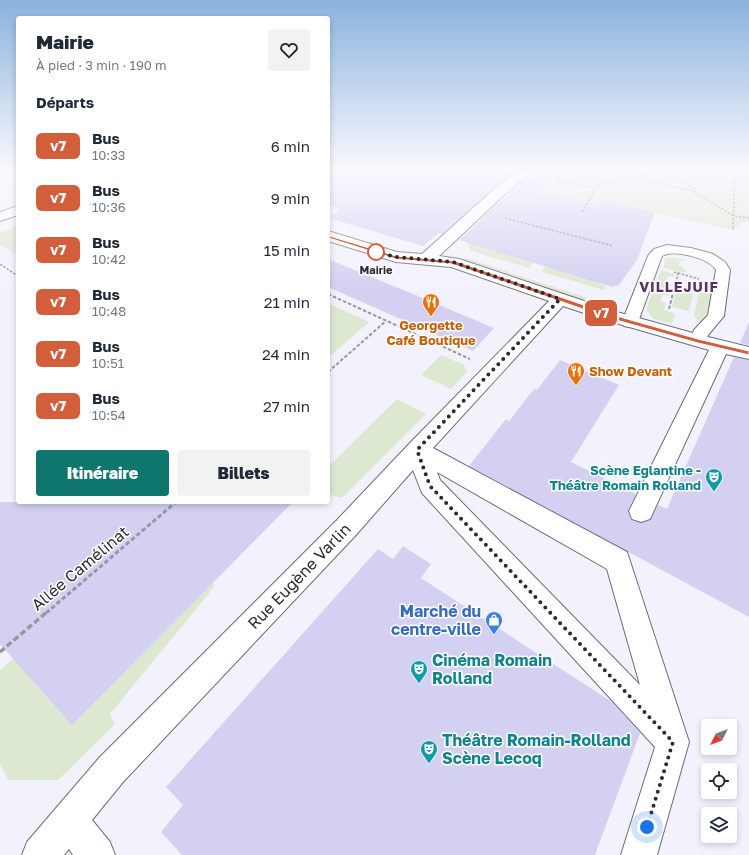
<!DOCTYPE html>
<html lang="fr">
<head>
<meta charset="utf-8">
<style>
  :root { --surface:#fff; --page:#f2f2f3; --text:#1f2937; --muted:#747a83; --accent:#0f766e }
  body { margin:0; font-family:"Golos Text",sans-serif; background:var(--page); color:var(--text); height:100vh; display:flex; flex-direction:column; font-size:15px; white-space:nowrap }
  * { box-sizing:border-box; margin:0 }
  p { font-size:13px; color:var(--muted) }
  .icon { flex:none; width:22px; height:22px; fill:none; stroke:currentColor; stroke-width:2; stroke-linecap:round; stroke-linejoin:round }
  .map { position:relative; flex:1; overflow:hidden }
  .panel { position:absolute; left:16px; top:16px; width:314px; height:488px; display:flex; flex-direction:column; background:var(--surface); border-radius:4px; box-shadow:0 2px 6px #0003 }
  .panel>* { flex:none }
  .badge { padding:0 8px; border-radius:6px; font-size:14px; line-height:26px }
  .needle { width:26px; rotate:228deg }
  .tools { position:absolute; left:701px; top:719px; display:grid; gap:8px }
  .tools a { display:grid; place-items:center; width:36px; height:36px; border-radius:4px; background:var(--surface); box-shadow:0 2px 6px #0003; font-size:20px }
  .you { position:absolute; width:20px; height:20px; margin:-10px; border:3px solid #fff; border-radius:50%; background:#1a73e8; box-shadow:0 0 0 6px #1a73e833 }
  .map>.badge { position:absolute; translate:-50% -50%; box-shadow:0 0 0 2px #fff }
  h2 { padding:0 20px; font-size:15px; line-height:36px }
  .round { display:grid; place-items:center; flex:none; width:42px; height:42px; border-radius:4px; background:var(--page) }
  .summary { display:flex; align-items:center; justify-content:space-between; height:68px; padding:0 20px }
  h1 { font-size:19px; font-weight:800; line-height:30px }
  .cta { display:flex; gap:8px; margin-top:auto; padding:8px 20px }
  .cta a { flex:1; height:46px; border-radius:4px; background:var(--accent); color:#fff; font-size:16px; font-weight:800; line-height:46px; text-align:center }
  .cta a+a { background:var(--page); color:var(--text) }
  ul { padding:0; list-style:none }
  li { display:flex; align-items:center; gap:12px; height:52px; padding:0 20px }
  li div { flex:1 }
  li b { display:block; font-size:15px }
  li em { font-style:normal }
  li .badge { min-width:44px; font-weight:700; text-align:center }
  .map>svg:first-child { display:block }
  .green { fill:#dde8d1 }
  .building { fill:#d4d0f1 }
  .lines { fill:none; stroke-linecap:round; stroke-linejoin:round }
  .lane-casing { stroke:#6d6a80; stroke-width:2 }
  .street-casing { stroke:#6d6a80; stroke-width:2 }
  .path-far3 { stroke:#9998a1; stroke-width:1.5; stroke-dasharray:2.5 1.5; stroke-linecap:butt }
  .path-far2 { stroke:#9998a1; stroke-width:2; stroke-dasharray:3.5 2; stroke-linecap:butt }
  .path-far1 { stroke:#9998a1; stroke-width:3; stroke-dasharray:4.5 2.5; stroke-linecap:butt }
  .path { stroke:#9998a1; stroke-width:3.5; stroke-dasharray:6 3; stroke-linecap:butt }
  .lane { fill:#fff; fill-rule:evenodd }
  .street { fill:#fff; fill-rule:evenodd }
  .line { fill:#d35e3c; stroke:#fff }
  .walk { stroke:#2c2b34; stroke-width:4; stroke-dasharray:0 7.2 }
  .stop-dot { fill:#fff; stroke:#d35e3c; stroke-width:2 }
  .labels { text-anchor:middle; dominant-baseline:central; stroke-width:3; stroke-linejoin:round; paint-order:stroke }
  .far-stop-label { font-size:11px; font-weight:bold; fill:#2c2b34; stroke:#fff }
  .food-label { font-size:13px; font-weight:bold; fill:#c56008; stroke:#fff }
  .culture-label { font-size:13px; font-weight:bold; fill:#0d838f; stroke:#fff; text-anchor:end }
  .far-district-label { font-size:14px; font-weight:bold; letter-spacing:1px; fill:#5a3167; stroke:#fff }
  .near-street-label { font-size:16px; fill:#2c2b34; stroke:#fff }
  .near-shop-label { font-size:16px; font-weight:bold; fill:#366cbe; stroke:#fff; text-anchor:end }
  .near-culture-label { font-size:16px; font-weight:bold; fill:#0d838f; stroke:#fff; text-anchor:start }
</style>
</head>
<body>
<div class="map">
<svg width="749" height="855" viewBox="0 0 749 855">
  <rect width="100%" height="100%" fill="#f3f2fc"/>
  <g class="green">
    <polygon points="534,170 749,170 749,222 741,222 740,227 737,227 737,231 601,201 595,213 539,192 545,185 535,183 538,180 525,176"/>
    <polygon points="18,225 18,255 0,245 0,233"/>
    <polygon points="467,242 490,249 492,251 493,250 503,252 502,254 506,253 516,256 515,257 517,258 518,257 533,263 529,268 471,251"/>
    <polygon points="674,257 685,260 680,262 679,265 686,270 686,272 681,272 663,268 666,258"/>
    <polygon points="466,258 596,301 593,305 463,261"/>
    <polygon points="545,266 599,280 600,284 606,286 604,290 542,272"/>
    <polygon points="661,270 675,274 674,277 668,276 666,283 671,284 668,296 663,294 660,301 666,303 664,310 675,314 672,324 653,319 646,309"/>
    <path d="M701,281L715,284C712,300 712,311 699,322L694,316Z"/>
    <polygon points="681,287 688,289 688,292 693,294 689,311 672,307 676,290 680,291"/>
    <polygon points="328,303 369,322 328,358"/>
    <polygon points="441,355 464,365 467,372 451,389 421,375"/>
    <polygon points="397,399 426,414 342,498 328,494 328,467"/>
    <polygon points="212,583 215,586 110,714 115,724 58,780 8,780 0,763 0,670 13,659"/>
  </g>
  <g class="building">
    <polygon points="328,170 499,170 512,173 492,189 442,234 439,233 423,246 329,218 340,210 328,204"/>
    <polygon points="527,177 539,180 535,183 545,185 539,192 599,206 601,201 655,212 637,260 618,286 615,285 614,287 596,282 459,240"/>
    <polygon points="328,259 413,294 494,328 473,351 328,287"/>
    <polygon points="749,322 749,345 740,343"/>
    <polygon points="734,357 749,360 749,617 469,466 506,419 509,421 534,389 537,390 560,360 619,385 571,462 636,494 628,510 631,520 641,523 650,520 658,505 667,509"/>
    <polygon points="0,502 293,502 72,725 0,644"/>
    <polygon points="403,546 431,564 421,578 612,702 640,733 595,855 182,855 161,832 183,805 166,787 378,549 393,559"/>
  </g>
  <g class="lines">
    <g class="lane-casing">
      <path id="lane" d="M667,245L691,248L713,254L725,262L730,270L724,316L708,335L704,345L698,346L692,345L690,341L694,330L708,315L716,270C709,258 674,249 662,256L638,322L636,326L630,327L624,326L622,322L648,256L654,249Z"/>
    </g>
    <g class="street-casing">
      <g id="street">
        <path d="M519,170H533L503,196L439,256L459,259L617,312L700,335L749,347V359L726,354L650,519L641,522L632,519L629,511L709,350L605,320L563,306L433,448L627,552L689,742L657,855H621L655,747L422,493L413,470L355,536L123,782L92,820L110,842L115,855H73L69,849L64,855H22L27,842L99,758L337,520L409,444L549,301L451,267L396,262L328,241V231L397,252L422,254L493,190ZM437,472L607,569L640,685L440,480Z"/>
        <polygon points="18,206 18,215 0,221 0,212"/>
      </g>
    </g>
    <g class="path-far3">
      <polyline points="561,170 555,175 559,180 596,189"/>
      <polyline points="634,170 633,173 637,178 693,191 734,216 749,218"/>
      <polyline points="656,170 655,174 680,179 694,189 693,191"/>
      <polyline points="719,170 733,173"/>
      <polyline points="733,170 735,174 733,230"/>
      <polyline points="733,170 749,178"/>
      <polyline points="680,179 683,170"/>
      <polyline points="602,183 655,174"/>
      <polyline points="694,189 698,186 701,170"/>
      <polyline points="582,212 597,187 612,170"/>
      <polyline points="505,218 613,246"/>
      <polyline points="0,264 18,276"/>
      <polyline points="674,272 678,273 676,282"/>
      <polyline points="678,273 699,279"/>
    </g>
    <g class="path-far2">
      <polyline points="328,294 470,359"/>
      <polyline points="669,309 676,281"/>
      <polyline points="328,372 386,321"/>
    </g>
    <polyline class="path-far1" points="46,613 176,502"/>
    <polyline class="path" points="0,652 47,612"/>
    <use href="#lane" class="lane"/>
    <use href="#street" class="street"/>
  </g>
  <linearGradient id="sky" x2="0" y2="1"><stop stop-color="#89b3dd"/><stop offset="0.59" stop-color="#faf9fe"/><stop offset="1" stop-color="#faf9fe" stop-opacity="0"/></linearGradient>
  <rect width="749" height="290" fill="url(#sky)"/>
  <polygon class="line" points="326,235 396,256 455,261 613,315 698,339 749,351 749,355 698,343 609,318 452,264 396,259 326,237"/>
  <g class="lines">
    <polyline class="walk" points="376,252 396,257 453,262 560,299 417,450 430,486 673,742 647,827"/>
  </g>
  <defs>
    <g id="restaurant-pin" transform="scale(0.9)"><path d="M0 17L-7.5 6A9.5 9.5 0 1 1 7.5 6Z" fill="#e8710a" stroke="#fff"/><path d="M-5-6h1v4h1v-4h1v4h1v-4h1v5L-1.5 .5V6h-2V.5L-5-1ZM5-6V6H3V1.5H1.5Q1.5-4 5-6Z" fill="#fff"/></g>
    <g id="theatre-pin" transform="scale(0.9)"><path d="M0 17L-7.5 6A9.5 9.5 0 1 1 7.5 6Z" fill="#0f9aa8" stroke="#fff"/><path d="M-5-5.5Q0-4 5-5.5V0Q5 5 0 6Q-5 5-5 0ZM-3.3-2.5H-1v1.5H-3.3ZM1-2.5H3.3v1.5H1ZM-2.8 1Q0 5.5 2.8 1Z" fill="#fff"/></g>
    <g id="shop-pin" transform="scale(0.9)"><path d="M0 17L-7.5 6A9.5 9.5 0 1 1 7.5 6Z" fill="#3f7fe0" stroke="#fff"/><path d="M-5-2.5h2.3a2.7 3.5 0 0 1 5.4 0H5L5.5 6h-11ZM-1.5-2.5h3a1.5 2.3 0 0 0-3 0Z" fill="#fff"/></g>
  </defs>
  <g fill-rule="evenodd">
    <use href="#restaurant-pin" x="431" y="302"/>
    <use href="#restaurant-pin" x="576" y="371"/>
    <use href="#theatre-pin" x="714" y="477"/>
    <use href="#shop-pin" x="494" y="620"/>
    <use href="#theatre-pin" x="419" y="669"/>
    <use href="#theatre-pin" x="429" y="749"/>
  </g>
  <circle class="stop-dot" cx="376" cy="252" r="8"/>
  <g class="labels">
    <g class="far-stop-label">
      <text x="376" y="269">Mairie</text>
    </g>
    <g class="food-label">
      <text x="431" y="325">Georgette<tspan x="431" dy="15">Café Boutique</tspan></text>
      <text x="589" y="371" text-anchor="start">Show Devant</text>
    </g>
    <g class="culture-label">
      <text x="701" y="470">Scène Eglantine -<tspan x="701" dy="15">Théâtre Romain Rolland</tspan></text>
    </g>
    <g class="far-district-label">
      <text x="679" y="286">VILLEJUIF</text>
    </g>
    <g class="near-street-label">
      <text transform="translate(80 568) rotate(-40)">Allée Camélinat</text>
      <text transform="translate(299 576) rotate(-46)">Rue Eugène Varlin</text>
    </g>
    <g class="near-shop-label">
      <text x="481" y="611">Marché du<tspan x="481" dy="18">centre-ville</tspan></text>
    </g>
    <g class="near-culture-label">
      <text x="432" y="660">Cinéma Romain<tspan x="432" dy="18">Rolland</tspan></text>
      <text x="442" y="740">Théâtre Romain-Rolland<tspan x="442" dy="18">Scène Lecoq</tspan></text>
    </g>
  </g>
</svg>
<div class="tools">
<a><svg class="needle" viewBox="-14 -14 28 28"><path d="M0-13l5 13h-10z" fill="#e53935"/><path d="M0 13l5-13h-10z" fill="#747a83"/></svg></a>
<a><svg class="icon" aria-label="locate" viewBox="0 0 24 24"><circle cx="12" cy="12" r="6"/><path d="M12 2v4M12 18v4M2 12h4M18 12h4"/></svg></a>
<a><svg class="icon" aria-label="layers" viewBox="0 0 24 24"><path d="M12 4l9 5-9 5-9-5zM3 14l9 5 9-5"/></svg></a>
</div>
<div class="you" style="left:647px;top:827px"></div>
<b class="badge" style="left:601px;top:313px;background:#d35e3c;color:#fff">v7</b>
<section class="panel">
<div class="summary"><div><h1>Mairie</h1><p>À pied · 3 min · 190 m</p></div><a class="round"><svg class="icon" aria-label="heart" viewBox="0 0 24 24"><path d="M12 20l-8-8c-3-5 5-10 8-4 3-6 11-1 8 4z"/></svg></a></div>
<h2>Départs</h2>
<ul>
<li><span class="badge" style="background:#d35e3c;color:#fff">v7</span><div><b>Bus</b><p>10:33</p></div><em>6 min</em></li>
<li><span class="badge" style="background:#d35e3c;color:#fff">v7</span><div><b>Bus</b><p>10:36</p></div><em>9 min</em></li>
<li><span class="badge" style="background:#d35e3c;color:#fff">v7</span><div><b>Bus</b><p>10:42</p></div><em>15 min</em></li>
<li><span class="badge" style="background:#d35e3c;color:#fff">v7</span><div><b>Bus</b><p>10:48</p></div><em>21 min</em></li>
<li><span class="badge" style="background:#d35e3c;color:#fff">v7</span><div><b>Bus</b><p>10:51</p></div><em>24 min</em></li>
<li><span class="badge" style="background:#d35e3c;color:#fff">v7</span><div><b>Bus</b><p>10:54</p></div><em>27 min</em></li>
</ul>
<div class="cta"><a>Itinéraire</a><a>Billets</a></div>
</section>
</div>
</body>
</html>
